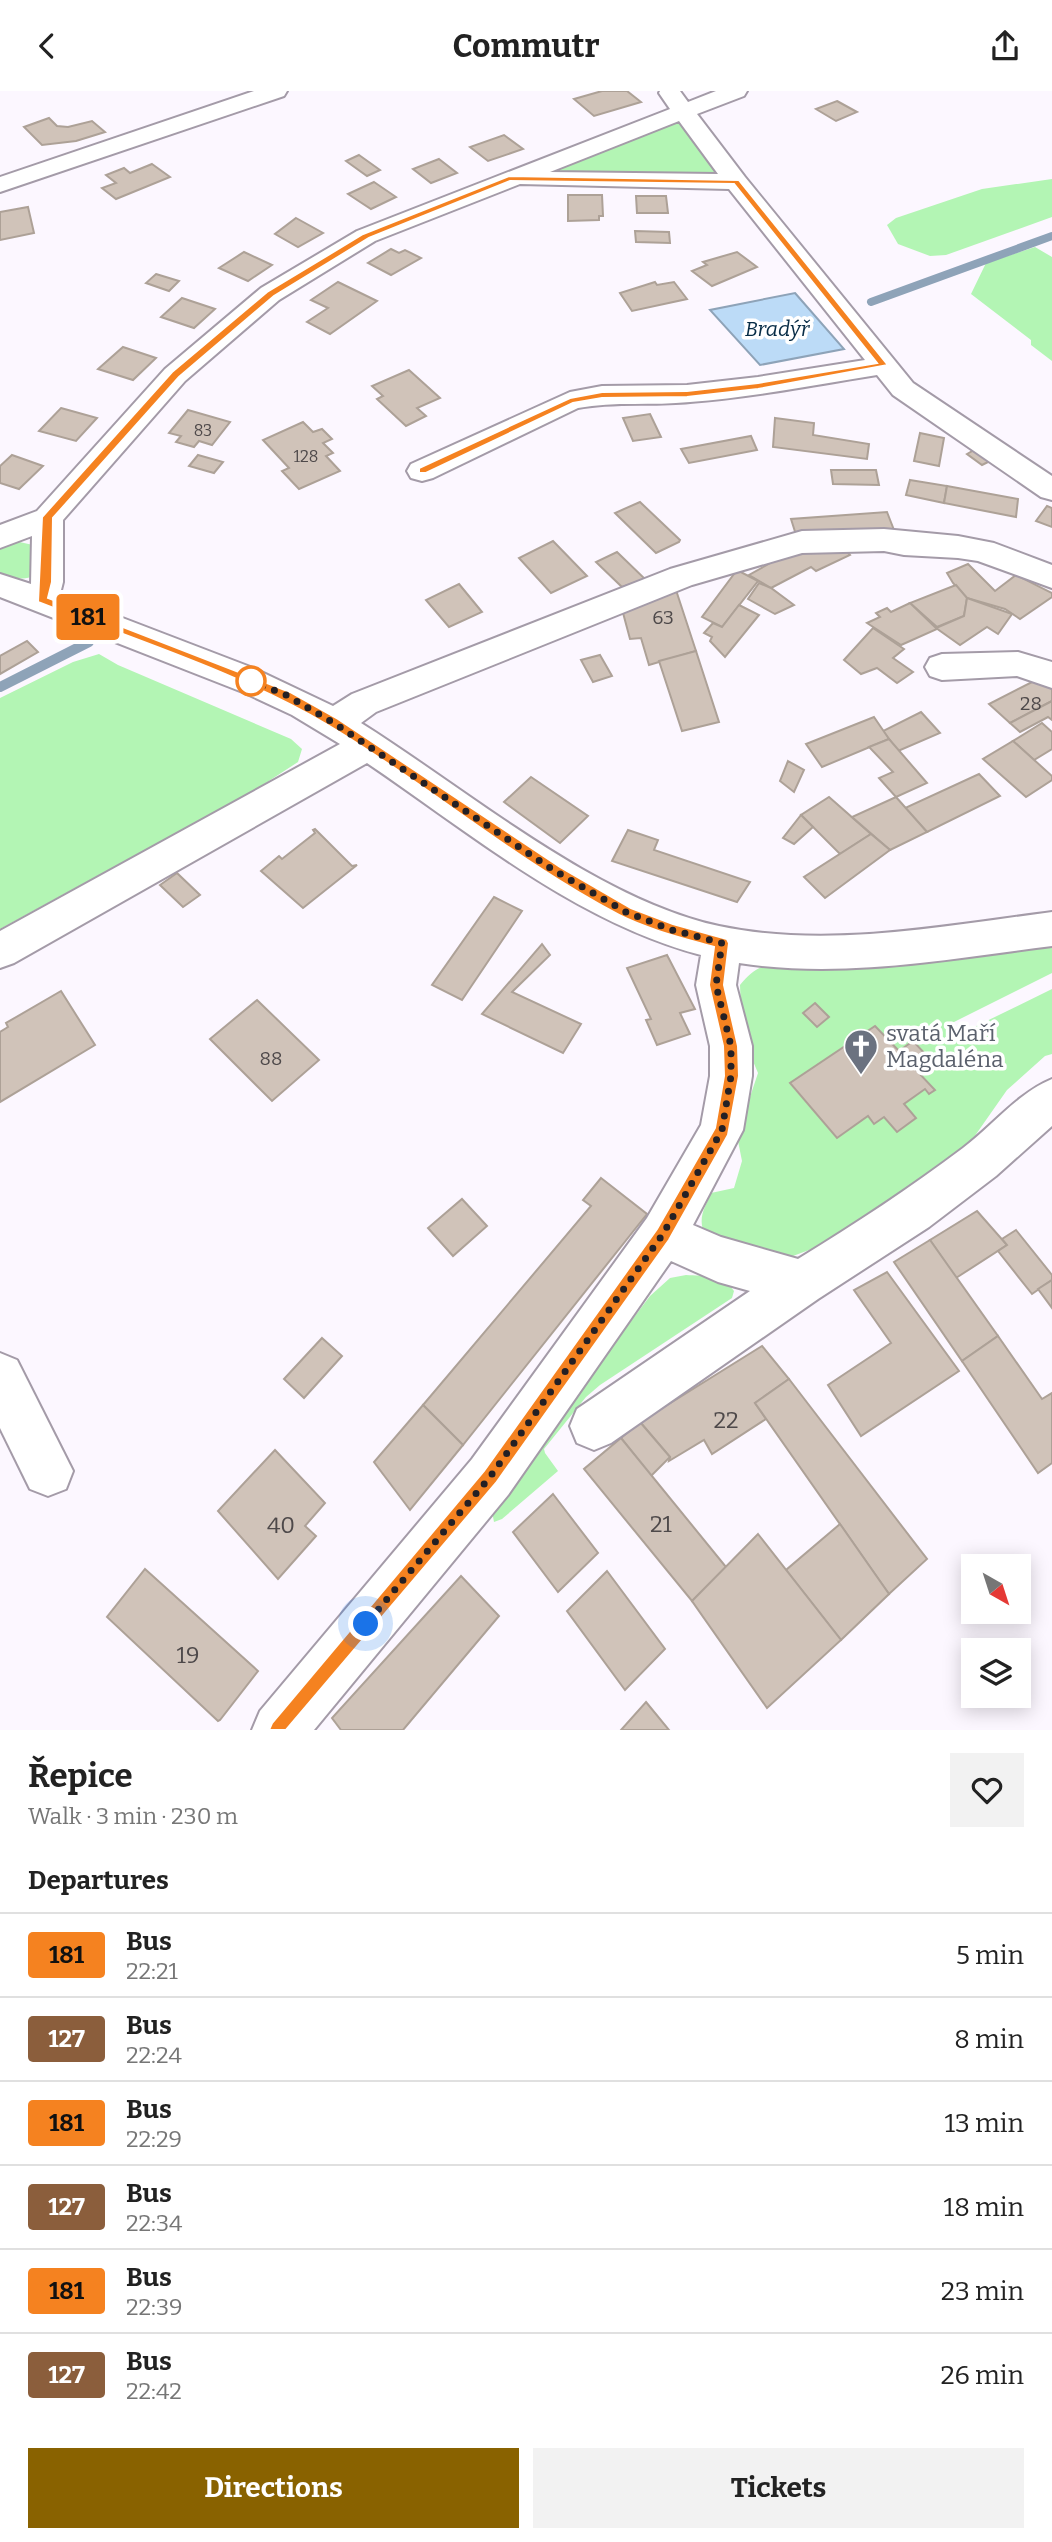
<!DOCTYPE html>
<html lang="en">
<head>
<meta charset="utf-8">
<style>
  :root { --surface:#fff; --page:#f2f2f2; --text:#222; --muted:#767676; --line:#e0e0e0; --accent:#896200 }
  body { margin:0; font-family:Bitter,serif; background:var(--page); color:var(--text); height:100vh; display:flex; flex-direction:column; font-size:26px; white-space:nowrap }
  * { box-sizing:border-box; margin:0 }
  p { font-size:23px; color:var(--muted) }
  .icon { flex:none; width:38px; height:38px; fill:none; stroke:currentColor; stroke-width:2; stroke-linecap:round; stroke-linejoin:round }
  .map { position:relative; height:1639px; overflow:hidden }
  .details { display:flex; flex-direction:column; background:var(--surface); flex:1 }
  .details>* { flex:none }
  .badge { padding:0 14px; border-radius:5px; font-size:24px; line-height:46px }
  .needle { width:46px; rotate:141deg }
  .fabs { position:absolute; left:961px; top:1463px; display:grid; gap:14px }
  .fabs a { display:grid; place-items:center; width:70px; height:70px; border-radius:0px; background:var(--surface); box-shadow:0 4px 18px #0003; font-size:35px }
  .you { position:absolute; width:35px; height:35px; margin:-18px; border:5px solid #fff; border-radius:50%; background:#1a73e8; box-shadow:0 0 0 10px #1a73e833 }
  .map>.badge { position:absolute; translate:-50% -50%; box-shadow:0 0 0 4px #fff }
  h2 { padding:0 28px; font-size:26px; line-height:63px }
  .round { display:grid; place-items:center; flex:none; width:74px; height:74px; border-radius:0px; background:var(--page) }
  .summary { display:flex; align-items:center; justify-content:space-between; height:119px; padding:0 28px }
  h1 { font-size:33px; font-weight:700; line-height:52px }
  .cta { display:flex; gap:14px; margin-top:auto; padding:14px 28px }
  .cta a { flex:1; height:80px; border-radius:0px; background:var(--accent); color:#fff; font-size:28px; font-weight:700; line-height:80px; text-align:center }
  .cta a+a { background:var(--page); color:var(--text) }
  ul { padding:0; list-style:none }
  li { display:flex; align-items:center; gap:21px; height:84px; padding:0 28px; border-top:2px solid var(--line) }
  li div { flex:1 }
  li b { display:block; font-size:26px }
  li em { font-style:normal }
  li .badge { min-width:77px; font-weight:700; text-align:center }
  header { display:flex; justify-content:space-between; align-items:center; height:91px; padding:0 28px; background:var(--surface); font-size:32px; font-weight:700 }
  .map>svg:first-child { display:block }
  .green { fill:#b3f5b4; fill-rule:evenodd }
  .water { fill:#bcdbf7; stroke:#8ea3b8; stroke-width:2 }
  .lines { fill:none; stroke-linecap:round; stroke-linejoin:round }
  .stream-far1 { stroke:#8ea3b8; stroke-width:8 }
  .stream { stroke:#8ea3b8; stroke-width:10 }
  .building { fill:#d0c3b9; stroke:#ada197; stroke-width:2 }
  .minor-casing { stroke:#a49ba8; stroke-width:4 }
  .minor { fill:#fff; fill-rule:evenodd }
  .line { fill:#f58220; stroke:#fff; stroke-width:2 }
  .walk { stroke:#232025; stroke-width:7; stroke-dasharray:0 12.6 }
  .stop-dot { fill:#fff; stroke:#f58220; stroke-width:3.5 }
  .labels { text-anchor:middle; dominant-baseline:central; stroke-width:7; stroke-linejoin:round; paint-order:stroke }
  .far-number-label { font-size:16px; fill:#4e494a }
  .number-label { font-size:19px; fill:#4e494a }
  .far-water-label { font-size:21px; font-style:italic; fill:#072c46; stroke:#fff }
  .worship-label { font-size:23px; fill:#5b616d; stroke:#fff; text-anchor:start }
  .near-number-label { font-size:23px; fill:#4e494a }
</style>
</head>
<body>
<header><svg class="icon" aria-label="back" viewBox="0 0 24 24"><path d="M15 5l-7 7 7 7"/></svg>Commutr<svg class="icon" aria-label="share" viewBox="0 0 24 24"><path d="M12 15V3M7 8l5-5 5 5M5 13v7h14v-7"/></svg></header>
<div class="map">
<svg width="1052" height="1639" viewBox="0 0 1052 1639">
  <rect width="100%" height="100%" fill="#fcf7ff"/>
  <g class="green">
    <polygon points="669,31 683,33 721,84 564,84 555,81 555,77"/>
    <polygon points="1052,88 1052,126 946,164 930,165 898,153 887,134 896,127 982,98"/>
    <polygon points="1035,156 1052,166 1052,270 1031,254 1031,249 971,203 986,172"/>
    <path d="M15,450L33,454L35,484C22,491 14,486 0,482V455Z"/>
    <polygon points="99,563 118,574 291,648 302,658 298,671 255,699 0,838 0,607 73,571"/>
    <path d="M1052,851V882L946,935L956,945L1052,898V963L1045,965L1007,999L972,1049L935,1080L825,1153L793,1165H782L705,1143C697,1128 705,1116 711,1102L734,1097L742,1070L737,1045L758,982L742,944L740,894C749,883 757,876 771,873ZM875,935L899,960L913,950L930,967L915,978L934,999L929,1003L925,998L904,1013L916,1027L897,1041L884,1026L874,1032L868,1025L837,1047L790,993Z"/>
    <path d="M686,1184C704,1185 722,1183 734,1200L732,1207L600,1294L586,1306L544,1358L545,1362L558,1380L502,1428L494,1431L491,1415L650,1205L670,1187Z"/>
  </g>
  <polygon class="water" points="795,202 844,258 760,274 710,219"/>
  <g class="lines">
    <polyline class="stream-far1" points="871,211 1052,145"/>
    <polyline class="stream" points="0,596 89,551"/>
  </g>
  <g class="building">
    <polygon points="602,0 627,0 641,11 594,25 574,8"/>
    <polygon points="837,10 857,21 836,30 816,18"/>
    <polygon points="49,27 57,35 68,36 92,30 105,41 76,50 42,54 24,36"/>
    <polygon points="504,44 523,58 488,70 470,56"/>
    <polygon points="359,64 380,79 367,85 346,70"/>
    <polygon points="439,68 457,82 431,92 413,78"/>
    <polygon points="152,73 170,86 116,108 102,97 116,92 106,84 124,77 130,82"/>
    <polygon points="374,91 396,106 371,118 348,103"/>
    <polygon points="568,104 602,104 603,125 599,125 599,129 568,130"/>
    <polygon points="636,105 666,105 668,122 637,122"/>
    <polygon points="28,116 34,142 0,149 0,121"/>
    <polygon points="296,127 323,142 298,156 275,143"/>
    <polygon points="635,140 669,141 670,152 636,151"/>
    <polygon points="391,158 399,162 405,159 421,167 391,184 368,172"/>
    <polygon points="244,161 272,174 248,190 219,177"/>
    <polygon points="737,161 757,176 712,195 692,180 707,174 703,171"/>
    <polygon points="156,183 179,190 169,200 146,192"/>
    <polygon points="338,191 377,210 330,243 307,231 328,217 311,209"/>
    <polygon points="655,191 657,194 674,191 687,208 632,220 620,202"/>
    <polygon points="182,207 215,218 194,237 161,226"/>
    <polygon points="123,256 156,267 133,289 98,278"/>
    <polygon points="409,279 440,307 417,317 426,325 406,335 377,308 383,305 372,295"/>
    <polygon points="61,317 97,327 76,350 39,340"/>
    <polygon points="188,319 230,331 212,354 199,350 194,356 176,351 181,345 169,342"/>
    <polygon points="650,323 661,346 633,350 623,327"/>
    <polygon points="775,327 814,332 813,344 869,353 867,368 773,356"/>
    <polygon points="303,331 313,341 322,338 332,348 323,352 333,362 326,365 340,380 299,398 282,380 289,377 263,349"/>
    <polygon points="920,342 944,347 939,375 914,370"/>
    <polygon points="751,345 757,359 689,372 681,358"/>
    <polygon points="976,358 992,369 982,374 967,363"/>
    <polygon points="12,364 43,375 19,398 0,392 0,375"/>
    <polygon points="198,364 223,371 214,382 189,375"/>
    <polygon points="831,379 876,379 879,394 833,393"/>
    <polygon points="910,389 947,395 944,412 906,404"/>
    <polygon points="947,395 1018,408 1016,426 944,412"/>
    <polygon points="640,411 680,449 679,451 656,462 615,422"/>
    <polygon points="1047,415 1052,417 1052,436 1036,430"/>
    <polygon points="887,421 894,439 797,447 791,428"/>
    <polygon points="553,450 587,485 551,502 519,467"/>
    <polygon points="810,455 843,456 850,464 816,480 811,476 771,497 749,484 774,470"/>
    <polygon points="617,461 645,488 622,496 596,471"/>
    <polygon points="968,473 995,500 1016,484 1052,502 1052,506 1020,528 1005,518 967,507 953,492 947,482"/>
    <polygon points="737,479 758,490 722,536 702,526"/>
    <polygon points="759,492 771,497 794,514 775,523 748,508"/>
    <polygon points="459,493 482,521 449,536 426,509"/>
    <polygon points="956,494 967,507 964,525 937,536 910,512"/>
    <polygon points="675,496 696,560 649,574 641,547 630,548 622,518"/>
    <polygon points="967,507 1012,523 998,543 987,536 960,554 936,537 964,525"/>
    <polygon points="910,512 937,538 901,554 867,532 880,526 876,522 887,517 891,521"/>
    <polygon points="739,514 759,524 725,566 710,550 712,546 704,542 713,532 722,536"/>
    <polygon points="873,537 904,558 893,567 913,581 897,592 877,577 861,583 844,569"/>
    <polygon points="27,550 38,561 0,583 0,565"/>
    <polygon points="696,560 719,631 682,640 659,570"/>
    <polygon points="600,564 612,585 593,591 581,569"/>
    <polygon points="1042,586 1052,594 1052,610 1010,632 989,613"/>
    <polygon points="1052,610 1052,629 1048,626 1020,641 1010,632"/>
    <polygon points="921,621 940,642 898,660 883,640"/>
    <polygon points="874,626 889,648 822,676 806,653"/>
    <polygon points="1042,632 1052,641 1052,658 1034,669 1013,650"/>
    <polygon points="889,648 927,692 896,706 879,687 893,681 869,656"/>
    <polygon points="1013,650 1052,685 1052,689 1026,706 983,668"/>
    <polygon points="788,670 804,679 794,701 780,690"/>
    <polygon points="979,683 1000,705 927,741 905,717"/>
    <polygon points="531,686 588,725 560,752 504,711"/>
    <polygon points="829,706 871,743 840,763 801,724"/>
    <polygon points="896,706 927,741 890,759 852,726"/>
    <polygon points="801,724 813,736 794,753 783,747"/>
    <polygon points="315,738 352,775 357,774 303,817 261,780 279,765 282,768 315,742 313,739"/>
    <polygon points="628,739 658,749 654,759 750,791 737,811 612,770"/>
    <polygon points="871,743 890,759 825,807 804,786"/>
    <polygon points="177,782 200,804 183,816 160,794"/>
    <polygon points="494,806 522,820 462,909 432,894"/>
    <polygon points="542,853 550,864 512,901 581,933 563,962 482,923"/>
    <polygon points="667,864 695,918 680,922 690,943 657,954 646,929 651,928 627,877"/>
    <polygon points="61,900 95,954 0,1011 0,941 8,936 6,932"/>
    <polygon points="257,909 319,969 272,1010 210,948"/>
    <polygon points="815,912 829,926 817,936 803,922"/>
    <polygon points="875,935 899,960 913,950 930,968 915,978 935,999 929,1003 925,998 904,1013 916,1027 897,1041 884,1026 874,1033 868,1025 837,1047 790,992"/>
    <polygon points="601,1087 647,1123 463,1354 423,1314 591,1115 583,1109"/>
    <polygon points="462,1108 487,1135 453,1165 428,1137"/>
    <polygon points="977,1120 1007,1154 956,1187 930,1149"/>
    <polygon points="1016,1139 1052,1184 1052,1189 1032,1203 998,1160 1007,1154 1002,1148"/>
    <polygon points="930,1149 998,1245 962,1270 894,1171"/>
    <polygon points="887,1181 959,1280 861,1345 828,1294 891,1252 854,1199"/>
    <polygon points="1052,1189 1052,1217 1038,1198"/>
    <polygon points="998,1245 1042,1308 1052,1302 1052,1372 1038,1382 962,1270"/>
    <polygon points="322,1247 342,1265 304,1307 284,1288"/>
    <polygon points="762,1255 789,1288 755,1312 766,1328 712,1363 704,1349 669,1370 670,1366 640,1331"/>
    <polygon points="789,1288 927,1468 889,1503 755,1312"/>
    <polygon points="423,1314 463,1354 410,1419 374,1371"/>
    <polygon points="640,1331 670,1366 651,1385 621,1347"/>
    <polygon points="621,1347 726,1476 692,1510 584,1378"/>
    <polygon points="275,1359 325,1412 305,1435 316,1445 278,1488 218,1420"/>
    <polygon points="553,1403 598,1462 558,1501 513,1441"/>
    <polygon points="840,1433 889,1503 841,1549 786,1479"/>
    <polygon points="758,1443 841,1549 767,1617 692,1510"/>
    <polygon points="145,1478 258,1580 220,1629 218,1630 107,1526"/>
    <polygon points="607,1480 665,1558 625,1599 567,1520"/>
    <polygon points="461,1485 499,1525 403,1639 341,1639 332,1627"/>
    <polygon points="646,1611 669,1639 621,1639"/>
  </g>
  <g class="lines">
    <g class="minor-casing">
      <g id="minor">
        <polygon points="254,0 287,0 284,5 0,101 0,86"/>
        <path d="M660,0H680L688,11L716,0H747L744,5L697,23L745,86L913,292L1052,385V409L1041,406L893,304L877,284C815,294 753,306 690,311C652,315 615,310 578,317L433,387L422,390L411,387L407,380L411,373L570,301L602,295L687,294L758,286L865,269L729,98L520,93L375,150L279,209L185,290L63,429V491L60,503L253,577L333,615L352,603L670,478L802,440L884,438L958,445L994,452L1052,474V497L978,470L958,467L904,464L884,460L802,462L692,494L376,621L361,632C468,699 595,808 719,835C827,858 944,835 1052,821V855C949,868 843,888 739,872L736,894L752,955V985L743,1039L693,1134L721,1146L798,1168C855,1133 910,1097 963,1057C992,1035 1018,1002 1052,988V1035L996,1085L929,1136L818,1208L611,1352L594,1359L577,1352L570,1335L577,1318L750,1200L718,1191L671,1170L508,1404L314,1639H252L260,1620L472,1368L647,1127L701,1034L710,985V955L696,894L701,864C576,831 472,743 367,672L14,872L0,877V840L340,653L292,624L245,602L0,506V483L31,493L32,445L0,457V434L37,420L165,278L261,197L357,140L670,18L659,2ZM679,30L718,83L550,81Z"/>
        <polygon points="1018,561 1052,571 1052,597 1017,585 942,589 930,585 925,576 930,567 942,563"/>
        <polygon points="0,1262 17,1269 73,1380 66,1398 48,1405 30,1398 0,1337"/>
      </g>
    </g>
    <use href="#minor" class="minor"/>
  </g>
  <path class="line" d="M509,85L739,89L888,274L758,298L687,306L602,307L573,312L426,382H419V377L570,307L602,301L687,300L758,292L877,272L734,93L510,90L369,147L274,205L179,286L53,427L52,491L48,507L290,601L338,628L560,776L631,817L673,833L727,848L729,852L724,894L738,955L739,985L728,1044L669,1149L496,1392L286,1639H269L272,1632L484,1380L657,1138L715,1037L724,985L723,955L709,894L714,856C682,847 649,839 619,824C516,770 426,692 326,633C240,582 132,548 38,511L42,426L172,281L267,201L363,143Z"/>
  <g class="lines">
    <polyline class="walk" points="251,590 286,604 334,632 555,780 626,821 672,839 722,852 716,894 731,955 731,985 722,1039 663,1143 490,1386 366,1533"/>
  </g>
  <defs>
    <g id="church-pin" transform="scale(1.75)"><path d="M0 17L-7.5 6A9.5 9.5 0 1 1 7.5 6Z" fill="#6b7280" stroke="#fff"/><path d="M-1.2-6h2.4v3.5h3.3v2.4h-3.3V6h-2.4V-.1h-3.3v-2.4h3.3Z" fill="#fff"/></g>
  </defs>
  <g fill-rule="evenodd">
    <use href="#church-pin" x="861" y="955"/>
  </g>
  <circle class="stop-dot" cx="251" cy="590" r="14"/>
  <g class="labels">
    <g class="far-number-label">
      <text x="203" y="339">83</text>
      <text x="306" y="365">128</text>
    </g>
    <g class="number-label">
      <text x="663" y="526">63</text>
      <text x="1031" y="612">28</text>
      <text x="271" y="967">88</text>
    </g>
    <g class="far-water-label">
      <text x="777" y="238">Bradýř</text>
    </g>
    <g class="worship-label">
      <text x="886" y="942">svatá Maří<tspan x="886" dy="26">Magdaléna</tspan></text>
    </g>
    <g class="near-number-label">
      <text x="726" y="1329">22</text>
      <text x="661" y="1433">21</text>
      <text x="281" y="1434">40</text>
      <text x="188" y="1564">19</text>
    </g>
  </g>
</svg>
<div class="fabs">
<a><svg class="needle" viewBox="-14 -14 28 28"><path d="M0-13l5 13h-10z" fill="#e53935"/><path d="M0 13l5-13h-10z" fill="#767676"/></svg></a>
<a><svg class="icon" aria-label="layers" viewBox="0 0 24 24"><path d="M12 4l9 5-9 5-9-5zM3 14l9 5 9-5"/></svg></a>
</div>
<div class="you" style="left:366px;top:1533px"></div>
<b class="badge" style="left:88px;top:526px;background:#f58220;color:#111">181</b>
</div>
<section class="details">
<div class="summary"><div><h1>Řepice</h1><p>Walk · 3 min · 230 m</p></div><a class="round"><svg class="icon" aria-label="heart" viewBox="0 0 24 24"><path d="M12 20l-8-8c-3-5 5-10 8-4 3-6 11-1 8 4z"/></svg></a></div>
<h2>Departures</h2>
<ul>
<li><span class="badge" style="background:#f58220;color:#111">181</span><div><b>Bus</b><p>22:21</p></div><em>5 min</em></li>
<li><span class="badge" style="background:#8b5e3c;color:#fff">127</span><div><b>Bus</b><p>22:24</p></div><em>8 min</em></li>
<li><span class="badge" style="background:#f58220;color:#111">181</span><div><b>Bus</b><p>22:29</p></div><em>13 min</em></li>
<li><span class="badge" style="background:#8b5e3c;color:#fff">127</span><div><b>Bus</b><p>22:34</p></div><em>18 min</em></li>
<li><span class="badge" style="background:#f58220;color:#111">181</span><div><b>Bus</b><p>22:39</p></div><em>23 min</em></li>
<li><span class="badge" style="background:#8b5e3c;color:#fff">127</span><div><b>Bus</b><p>22:42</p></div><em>26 min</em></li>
</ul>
<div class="cta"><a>Directions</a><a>Tickets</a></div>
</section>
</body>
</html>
